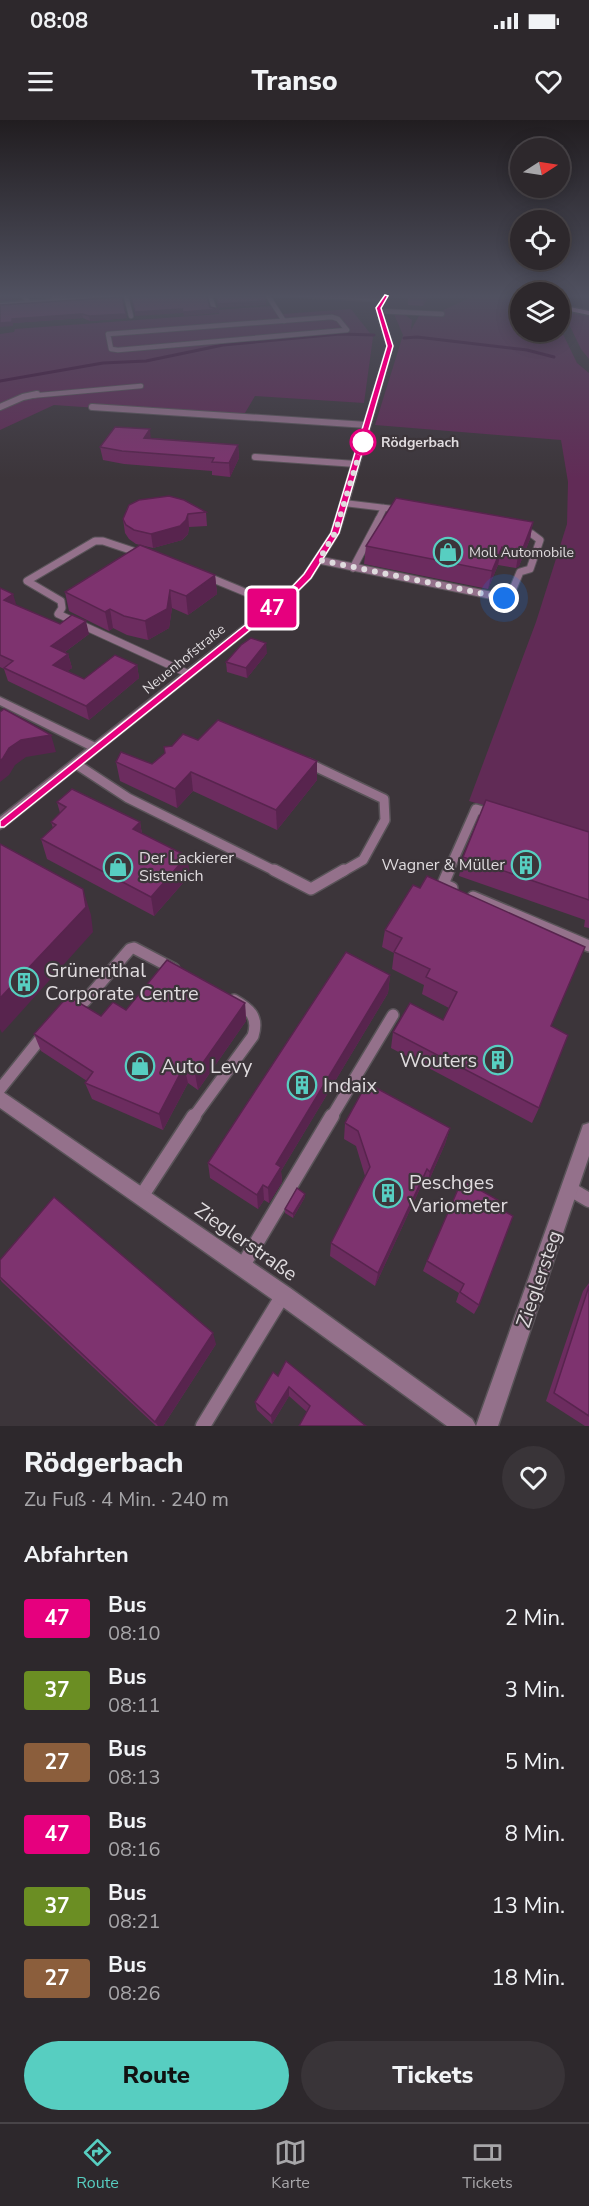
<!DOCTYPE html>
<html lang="de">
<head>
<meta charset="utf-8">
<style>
  :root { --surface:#2d282c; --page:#393438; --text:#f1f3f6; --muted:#a7a6a9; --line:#484448; --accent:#57cec1 }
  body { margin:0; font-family:"Nunito Sans",sans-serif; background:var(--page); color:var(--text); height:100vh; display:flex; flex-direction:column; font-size:22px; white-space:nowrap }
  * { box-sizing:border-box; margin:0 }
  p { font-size:20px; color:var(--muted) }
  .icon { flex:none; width:33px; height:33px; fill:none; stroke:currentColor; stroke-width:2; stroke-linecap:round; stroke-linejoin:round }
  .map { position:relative; height:1306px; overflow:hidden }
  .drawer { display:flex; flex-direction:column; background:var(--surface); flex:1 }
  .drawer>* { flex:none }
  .badge { padding:0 12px; border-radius:4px; font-size:21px; line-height:39px }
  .needle { width:39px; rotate:78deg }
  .fabs { position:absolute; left:510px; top:18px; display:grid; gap:12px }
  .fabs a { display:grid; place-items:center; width:60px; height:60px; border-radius:50%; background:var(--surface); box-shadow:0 3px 15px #0003,0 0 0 2px var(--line); font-size:30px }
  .you { position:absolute; width:30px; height:30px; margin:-15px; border:4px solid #fff; border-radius:50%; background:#1a73e8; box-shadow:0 0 0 9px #1a73e833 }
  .map>.badge { position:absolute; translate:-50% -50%; box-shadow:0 0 0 3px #fff }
  h2 { padding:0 24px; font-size:22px; line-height:54px }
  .round { display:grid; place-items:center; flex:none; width:63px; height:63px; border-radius:32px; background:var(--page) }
  .headline { display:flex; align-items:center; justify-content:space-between; height:102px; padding:0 24px }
  h1 { font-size:28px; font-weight:800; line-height:45px }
  .cta { display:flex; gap:12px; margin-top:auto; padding:12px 24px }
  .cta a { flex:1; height:69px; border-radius:36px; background:var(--accent); color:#111; font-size:24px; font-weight:800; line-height:69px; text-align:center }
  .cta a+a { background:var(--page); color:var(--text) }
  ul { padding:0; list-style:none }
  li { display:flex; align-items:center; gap:18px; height:72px; padding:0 24px }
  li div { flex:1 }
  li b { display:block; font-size:22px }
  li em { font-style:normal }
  li .badge { min-width:66px; font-weight:700; text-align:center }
  .status { display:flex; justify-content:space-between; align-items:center; height:42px; padding:0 30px; background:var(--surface); direction:ltr }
  .status svg { height:16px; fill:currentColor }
  header { display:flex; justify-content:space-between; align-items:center; height:78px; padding:0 24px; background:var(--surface); font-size:27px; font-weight:800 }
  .tab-bar { display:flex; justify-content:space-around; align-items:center; height:84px; border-top:2px solid var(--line); background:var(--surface); font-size:16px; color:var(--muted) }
  .tab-bar a { display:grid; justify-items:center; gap:3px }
  .tab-bar .selected { color:var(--accent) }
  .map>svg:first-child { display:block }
  .green { fill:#612b56 }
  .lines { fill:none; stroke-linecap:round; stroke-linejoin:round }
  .stream { stroke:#440c3a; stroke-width:3 }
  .service-far5-casing { stroke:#595358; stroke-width:6 }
  .service-far4-casing { stroke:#595358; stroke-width:8 }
  .service-far3-casing { stroke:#595358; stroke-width:9 }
  .service-far2-casing { stroke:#595358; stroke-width:12 }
  .service-far1-casing { stroke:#595358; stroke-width:14 }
  .service-casing { stroke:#595358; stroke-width:17 }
  .minor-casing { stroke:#595358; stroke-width:3 }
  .tertiary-casing { stroke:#595358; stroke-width:3 }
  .primary-casing { stroke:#595358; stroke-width:3 }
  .service-far5 { stroke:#94718b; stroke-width:4.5 }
  .service-far4 { stroke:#94718b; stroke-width:6 }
  .service-far3 { stroke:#94718b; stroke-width:7 }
  .service-far2 { stroke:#94718b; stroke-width:9 }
  .service-far1 { stroke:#94718b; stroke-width:11 }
  .service { stroke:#94718b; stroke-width:14 }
  .minor { fill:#94718b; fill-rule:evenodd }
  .tertiary { fill:#94718b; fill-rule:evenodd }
  .primary { fill:#efa8de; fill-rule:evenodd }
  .wall { fill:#6c2c5f }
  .shaded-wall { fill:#58244e }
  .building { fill:#7e336f; stroke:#58244e; stroke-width:1.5 }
  .line { fill:#e6007e; stroke:#fff; stroke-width:1.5 }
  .walk { stroke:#dfdbde; stroke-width:6; stroke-dasharray:0 10.8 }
  .stop-dot { fill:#fff; stroke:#e6007e; stroke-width:3 }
  .labels { text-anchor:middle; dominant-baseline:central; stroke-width:4.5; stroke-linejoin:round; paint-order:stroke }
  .far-stop-label { font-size:14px; font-weight:bold; fill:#dfdbde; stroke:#3c353a; text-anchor:start }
  .far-poi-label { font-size:14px; fill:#dfdbde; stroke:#3c353a; text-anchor:start }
  .far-street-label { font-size:14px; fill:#dfdbde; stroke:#3c353a }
  .poi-label { font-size:16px; fill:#dfdbde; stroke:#3c353a; text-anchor:start }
  .near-poi-label { font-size:20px; fill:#dfdbde; stroke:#3c353a; text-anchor:start }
  .near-street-label { font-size:20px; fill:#dfdbde; stroke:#3c353a }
</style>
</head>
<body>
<div class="status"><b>08:08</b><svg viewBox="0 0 49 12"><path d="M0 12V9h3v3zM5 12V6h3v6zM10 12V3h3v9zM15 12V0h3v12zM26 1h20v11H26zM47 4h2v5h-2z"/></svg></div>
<header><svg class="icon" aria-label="menu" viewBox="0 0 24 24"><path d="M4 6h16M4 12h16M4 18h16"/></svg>Transo<svg class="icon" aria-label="heart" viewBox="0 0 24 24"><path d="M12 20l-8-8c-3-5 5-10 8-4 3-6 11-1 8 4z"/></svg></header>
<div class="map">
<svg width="589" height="1306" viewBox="0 0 589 1306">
  <rect width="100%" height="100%" fill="#3c353a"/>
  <g class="green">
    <polygon points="474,176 508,176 520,180 520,212 560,212 560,208 577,243 589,253 589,716 469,681 536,502 567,404 568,362 561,320 375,305 403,215 394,194 402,193 412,200 411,210 420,194 437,193"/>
    <polygon points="267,178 273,179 282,194 351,189 373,217 364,283 255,276 242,298 54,285 0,310 0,214 14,212 15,209 219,194 217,190 271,186"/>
    <polygon points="560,190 589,196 589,239 581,229 565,196 560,198"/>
  </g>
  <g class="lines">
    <g class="stream">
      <polyline points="404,218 417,217 527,230 554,237"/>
      <polyline points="0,261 103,243 146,241 223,225 340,214 374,215"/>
    </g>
    <g class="service-far5-casing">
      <g id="service-far5">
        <polyline points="126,176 131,196"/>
        <polyline points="210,176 214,189"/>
        <polyline points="268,176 284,201"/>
        <polyline points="54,177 65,176"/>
        <polyline points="379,191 442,194"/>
        <polygon points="332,197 338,199 347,210 118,230 111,229 108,214"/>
        <polyline points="29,276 141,266"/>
      </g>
    </g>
    <g class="service-far4-casing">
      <g id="service-far4">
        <polyline points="0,287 23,277 37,274"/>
        <polyline points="92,287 367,305"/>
        <polyline points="255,337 356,344"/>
        <polyline points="344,383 402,390"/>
        <polyline points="378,400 384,388"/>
      </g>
    </g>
    <g class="service-far3-casing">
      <g id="service-far3">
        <polyline points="142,434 103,421 95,421 27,461 61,481 62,488 58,494 189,554"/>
        <polyline points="319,440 504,478 510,476 520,452 530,449 540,420 532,414 519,411"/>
        <polyline points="353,448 379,399"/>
        <polyline points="206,456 276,485"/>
      </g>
    </g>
    <g class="service-far2-casing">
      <g id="service-far2">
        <polyline points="308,643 384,679 385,700 363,740 342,752"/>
        <polyline points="76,644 128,678 277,752"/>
        <polyline points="448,752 476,689 492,694"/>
      </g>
    </g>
    <g class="service-far1-casing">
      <g id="service-far1">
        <polyline points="274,750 311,769 344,750"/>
        <polyline points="449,750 443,764 452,768"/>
        <polyline points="473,777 589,826"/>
        <polyline points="68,887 85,881 130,829 134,828 174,849"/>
        <polyline points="0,969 45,913"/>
        <path d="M193,998L253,916C259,897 250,889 234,880"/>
        <polyline points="331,998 393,895"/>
      </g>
    </g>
    <g class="service-casing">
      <g id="service">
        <polyline points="570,1069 589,1080"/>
        <polyline points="141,1077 194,996"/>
        <polyline points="242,1147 332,996"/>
        <polyline points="203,1306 283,1175"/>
      </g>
    </g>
    <g class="minor-casing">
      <g id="minor">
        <polygon points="21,176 26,176 32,183 27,184"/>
        <polygon points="0,577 100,625 102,628 96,632 92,631 0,585"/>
        <polygon points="0,970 290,1168 472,1299 476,1306 447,1306 276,1182 0,988"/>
        <polygon points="589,1003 589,1036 498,1306 476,1306 581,1011 583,1005"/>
      </g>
    </g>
    <g class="tertiary-casing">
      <g id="tertiary">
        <polygon points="97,176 126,176 0,187 0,183"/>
        <polygon points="281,176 388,176 381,188 393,226 348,384 339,413 311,458 295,474 4,707 0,709 0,697 289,470 304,454 331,413 340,384 387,226 375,188 380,181"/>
      </g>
    </g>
    <g class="primary-casing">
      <g id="primary">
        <polygon points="515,176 520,176 520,179"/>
        <polygon points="560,185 589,191 589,195 560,189"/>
      </g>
    </g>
    <use href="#service-far5" class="service-far5"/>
    <use href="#service-far4" class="service-far4"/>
    <use href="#service-far3" class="service-far3"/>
    <use href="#service-far2" class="service-far2"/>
    <use href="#service-far1" class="service-far1"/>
    <use href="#service" class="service"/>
    <use href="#minor" class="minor"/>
    <use href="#tertiary" class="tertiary"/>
    <use href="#primary" class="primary"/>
  </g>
  <g class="wall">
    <polygon points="428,176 423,186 408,185 408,178"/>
    <polygon points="0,185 127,198 90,201 83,198 13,203 13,206"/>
    <polygon points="151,318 238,325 239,338 230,357 212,355 212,351 124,344 103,340 100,327"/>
    <polygon points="206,392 207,406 189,407 188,414 182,420 153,428 136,424 129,419 125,413 123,399"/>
    <polygon points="533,402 530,419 519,446 516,448 498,445 488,469 364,444 366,426"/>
    <polygon points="215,455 217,474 188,495 172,488 169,508 148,520 127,515 113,508 109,511 69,491 65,472"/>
    <polygon points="0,468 16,485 60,504 89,514 65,532 68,534 72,548 67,551 84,559 137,545 139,558 89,600 8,561 4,549 0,547"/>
    <polygon points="267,533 247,558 227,552 226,542"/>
    <polygon points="198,620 317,641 317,660 277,710 193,671 177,688 120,661 116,642 152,644"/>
    <polygon points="57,682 140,702 142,714 190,755 154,796 47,739 41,719 53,708 51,702 60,693"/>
    <polygon points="589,712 589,808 584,807 585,800 459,756 463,737"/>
    <polygon points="413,765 551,906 539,988 532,1003 391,928 393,912 443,900 449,888 422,874 424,865 392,849 394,833 382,827 385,810"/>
    <polygon points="390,855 388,873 281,1051 282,1062 269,1083 264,1080 258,1089 210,1058 208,1043"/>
    <polygon points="245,883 246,901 198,970 188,963 163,1010 92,979 85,963 87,961 41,931 34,914 126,890"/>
    <polygon points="345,1003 450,1008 445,1024 426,1067 422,1064 375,1166 330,1136 331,1123 365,1056 356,1026 344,1019"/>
    <polygon points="305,1077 293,1098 285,1093 285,1089"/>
    <polygon points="495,1086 479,1185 474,1194 456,1182 459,1173 423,1151 427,1141"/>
    <polygon points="0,1140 216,1224 163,1306 156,1306 2,1162 0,1159"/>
    <polygon points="589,1163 589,1306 585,1306 546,1281 583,1171"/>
    <polygon points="278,1256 366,1306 307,1292 289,1276 272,1304 257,1290 255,1282"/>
  </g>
  <g class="shaded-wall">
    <polygon points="12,176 12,180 0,181 0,177"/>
    <polygon points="425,176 428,176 423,186 423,179"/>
    <polygon points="266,181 266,185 218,188 218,184"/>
    <polygon points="182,189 183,193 135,196 135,192"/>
    <polygon points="219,189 219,193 184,196 183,192"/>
    <polygon points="82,194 83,198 13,203 13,206 0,207 0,203 12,199"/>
    <polygon points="126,194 127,198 90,201 89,196"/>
    <polygon points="150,309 151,322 144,318"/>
    <polygon points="238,325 239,338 230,357 229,343"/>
    <polygon points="188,394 189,407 188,414 182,420 153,428 151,414"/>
    <polygon points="533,402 530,419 519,446 516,448 519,430"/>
    <polygon points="502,427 498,445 488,469 492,451"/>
    <polygon points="215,455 217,474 188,495 186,476"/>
    <polygon points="170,470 172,488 169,508 148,520 145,501"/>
    <polygon points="13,474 17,487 4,480"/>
    <polygon points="110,489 113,508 109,511 105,492"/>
    <polygon points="86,501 89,514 54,540 51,526"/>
    <polygon points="266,523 267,533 247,558 246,548"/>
    <polygon points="68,534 72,548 57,559 53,545"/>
    <polygon points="137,545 139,558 89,600 86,586"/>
    <polygon points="51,615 56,632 26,637 15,645 9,655 0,662 0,641 9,628 21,620"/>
    <polygon points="317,641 317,660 277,710 276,690"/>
    <polygon points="191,652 193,671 177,688 175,669"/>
    <polygon points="140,702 143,721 133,709"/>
    <polygon points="187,736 190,755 154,796 151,777"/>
    <polygon points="83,769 91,795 93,812 2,913 0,909 0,878"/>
    <polygon points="390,855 388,873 281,1051 282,1062 269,1083 268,1068 276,1044"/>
    <polygon points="245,883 246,901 198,970 195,954"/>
    <polygon points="184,946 188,963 163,1010 159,994"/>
    <polygon points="450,1008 445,1024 426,1067 430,1052"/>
    <polygon points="427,1049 422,1064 375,1166 378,1153"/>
    <polygon points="263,1065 264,1080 258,1089 257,1075"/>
    <polygon points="305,1074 305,1077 293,1098 293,1094"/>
    <polygon points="213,1213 216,1224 163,1306 158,1306 155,1302"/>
    <polygon points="289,1267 289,1276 272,1304 271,1296"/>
  </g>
  <g class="building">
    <polygon points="207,176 210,187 219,189 183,192 182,189 135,192 131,177"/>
    <polygon points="216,176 264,176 266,181 218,184"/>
    <polygon points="409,176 425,176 423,179 408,178"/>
    <polygon points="122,177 126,194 89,196 82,194 12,199 12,202 0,203 0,185"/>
    <polygon points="115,307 150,309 144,318 238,325 229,343 212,342 214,338 122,331 100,327"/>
    <polygon points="169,376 184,380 206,392 188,394 186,400 180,406 151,414 134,410 126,405 123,399 129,385 139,380"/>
    <polygon points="396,378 533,402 523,428 519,430 502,427 492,451 366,426"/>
    <polygon points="140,425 215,455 186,476 170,470 167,489 145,501 124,496 110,489 105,492 65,472"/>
    <polygon points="0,468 13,474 4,480 60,504 72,495 86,501 51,526 68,534 53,545 84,559 115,535 137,545 86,586 4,548 13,541 0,535"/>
    <polygon points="251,518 266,523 246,548 226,542 241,525"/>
    <polygon points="4,589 51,615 21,620 9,628 3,638 0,641 0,592"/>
    <polygon points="218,600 317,641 276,690 191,652 175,669 116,642 121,632 152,644 165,633 164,627 172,626 183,614 198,620"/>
    <polygon points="72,669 140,702 133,709 187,736 151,777 41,719 56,705 51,702 66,687 57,682"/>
    <polygon points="486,680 589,712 589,780 463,737"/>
    <polygon points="0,724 83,769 86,787 0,878"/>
    <polygon points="427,756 585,827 551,906 568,915 539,988 393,912 410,883 443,900 457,872 426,857 430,849 394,832 402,818 385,810 413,765 420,768"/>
    <polygon points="346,832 390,855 276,1044 281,1047 268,1068 263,1065 257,1075 208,1043"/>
    <polygon points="167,840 245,883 195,954 184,946 159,994 85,963 93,952 34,914 68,876 101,896 113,882 126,890"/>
    <polygon points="367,963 450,1008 430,1052 427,1049 378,1153 331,1123 370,1047 358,1011 345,1003"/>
    <polygon points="462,1060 498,1080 495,1086 513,1096 479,1185 460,1172 464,1164 427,1141"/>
    <polygon points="297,1068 305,1074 293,1094 285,1089"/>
    <polygon points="54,1077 213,1213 155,1302 0,1157 0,1140"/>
    <polygon points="589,1166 589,1296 554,1273"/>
    <polygon points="286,1241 366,1306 299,1306 310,1286 289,1267 271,1296 255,1282 273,1252 278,1256"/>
  </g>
  <linearGradient id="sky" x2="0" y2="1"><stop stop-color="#211d20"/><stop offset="0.49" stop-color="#505160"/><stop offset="1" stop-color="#505160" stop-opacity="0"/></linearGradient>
  <rect width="589" height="359" fill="url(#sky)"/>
  <polygon class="line" points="385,175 388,176 381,188 393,226 339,413 311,458 295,474 4,707 0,707 0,701 289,470 304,454 331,413 387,226 376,188"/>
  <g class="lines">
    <polyline class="walk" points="363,322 335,413 319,440 504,478"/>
  </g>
  <defs>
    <g id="shop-ring" transform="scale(1.5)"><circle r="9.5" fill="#3c353a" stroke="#57cec1" stroke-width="1.5"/><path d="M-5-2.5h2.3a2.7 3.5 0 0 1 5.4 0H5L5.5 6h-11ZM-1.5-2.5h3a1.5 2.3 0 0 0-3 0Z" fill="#57cec1"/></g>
    <g id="building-ring" transform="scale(1.5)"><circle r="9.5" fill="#3c353a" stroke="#57cec1" stroke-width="1.5"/><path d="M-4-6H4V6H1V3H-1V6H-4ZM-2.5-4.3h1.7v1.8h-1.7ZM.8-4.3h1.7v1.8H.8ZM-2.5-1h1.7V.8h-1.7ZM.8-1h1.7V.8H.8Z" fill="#57cec1"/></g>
  </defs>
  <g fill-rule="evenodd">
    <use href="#shop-ring" x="448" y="432"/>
    <use href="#building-ring" x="526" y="745"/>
    <use href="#shop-ring" x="118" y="747"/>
    <use href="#building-ring" x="24" y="862"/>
    <use href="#building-ring" x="498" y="940"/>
    <use href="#shop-ring" x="140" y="946"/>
    <use href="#building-ring" x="302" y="965"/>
    <use href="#building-ring" x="388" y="1073"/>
  </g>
  <circle class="stop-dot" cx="363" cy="322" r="12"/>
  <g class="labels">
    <g class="far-stop-label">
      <text x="381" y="322">Rödgerbach</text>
    </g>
    <g class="far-poi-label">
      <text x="469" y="432">Moll Automobile</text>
    </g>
    <g class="far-street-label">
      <text transform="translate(184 539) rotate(-39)">Neuenhofstraße</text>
    </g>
    <g class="poi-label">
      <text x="139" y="738">Der Lackierer<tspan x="139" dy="18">Sistenich</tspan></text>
      <text x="505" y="745" text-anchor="end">Wagner &amp; Müller</text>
    </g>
    <g class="near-poi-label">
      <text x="45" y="850">Grünenthal<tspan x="45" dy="23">Corporate Centre</tspan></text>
      <text x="477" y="940" text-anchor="end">Wouters</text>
      <text x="161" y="946">Auto Levy</text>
      <text x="323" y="965">Indaix</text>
      <text x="409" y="1062">Peschges<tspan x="409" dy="23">Variometer</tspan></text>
    </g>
    <g class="near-street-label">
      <text transform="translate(246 1122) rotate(35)">Zieglerstraße</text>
      <text transform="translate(539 1159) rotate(-71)">Zieglersteg</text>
    </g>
  </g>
</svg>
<div class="fabs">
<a><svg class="needle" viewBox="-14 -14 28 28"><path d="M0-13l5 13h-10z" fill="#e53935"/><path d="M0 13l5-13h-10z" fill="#a7a6a9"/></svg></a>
<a><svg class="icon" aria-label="locate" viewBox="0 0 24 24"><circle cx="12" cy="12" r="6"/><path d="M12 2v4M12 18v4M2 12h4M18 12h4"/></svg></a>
<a><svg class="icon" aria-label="layers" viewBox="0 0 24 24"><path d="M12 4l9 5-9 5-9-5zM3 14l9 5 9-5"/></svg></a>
</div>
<div class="you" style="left:504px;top:478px"></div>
<b class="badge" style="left:272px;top:488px;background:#e6007e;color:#fff">47</b>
</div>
<section class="drawer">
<div class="headline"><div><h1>Rödgerbach</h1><p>Zu Fuß · 4 Min. · 240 m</p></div><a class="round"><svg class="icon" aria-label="heart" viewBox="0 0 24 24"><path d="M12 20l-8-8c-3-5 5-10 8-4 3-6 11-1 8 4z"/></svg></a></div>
<h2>Abfahrten</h2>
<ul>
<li><span class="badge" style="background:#e6007e;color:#fff">47</span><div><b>Bus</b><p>08:10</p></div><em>2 Min.</em></li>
<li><span class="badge" style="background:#6b8e23;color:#fff">37</span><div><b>Bus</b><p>08:11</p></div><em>3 Min.</em></li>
<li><span class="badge" style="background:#8b5e3c;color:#fff">27</span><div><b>Bus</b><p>08:13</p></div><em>5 Min.</em></li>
<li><span class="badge" style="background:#e6007e;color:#fff">47</span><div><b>Bus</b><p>08:16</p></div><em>8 Min.</em></li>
<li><span class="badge" style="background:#6b8e23;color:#fff">37</span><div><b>Bus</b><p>08:21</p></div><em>13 Min.</em></li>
<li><span class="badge" style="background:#8b5e3c;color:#fff">27</span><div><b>Bus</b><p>08:26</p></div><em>18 Min.</em></li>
</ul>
<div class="cta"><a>Route</a><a>Tickets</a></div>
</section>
<nav class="tab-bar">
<a class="selected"><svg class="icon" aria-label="directions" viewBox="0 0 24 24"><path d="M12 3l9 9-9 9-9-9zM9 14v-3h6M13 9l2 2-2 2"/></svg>Route</a>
<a><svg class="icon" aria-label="map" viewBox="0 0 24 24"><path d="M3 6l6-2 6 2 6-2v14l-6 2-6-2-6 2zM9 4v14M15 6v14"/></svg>Karte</a>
<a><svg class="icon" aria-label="tickets" viewBox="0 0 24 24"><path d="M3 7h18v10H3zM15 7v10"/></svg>Tickets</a>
</nav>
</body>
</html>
